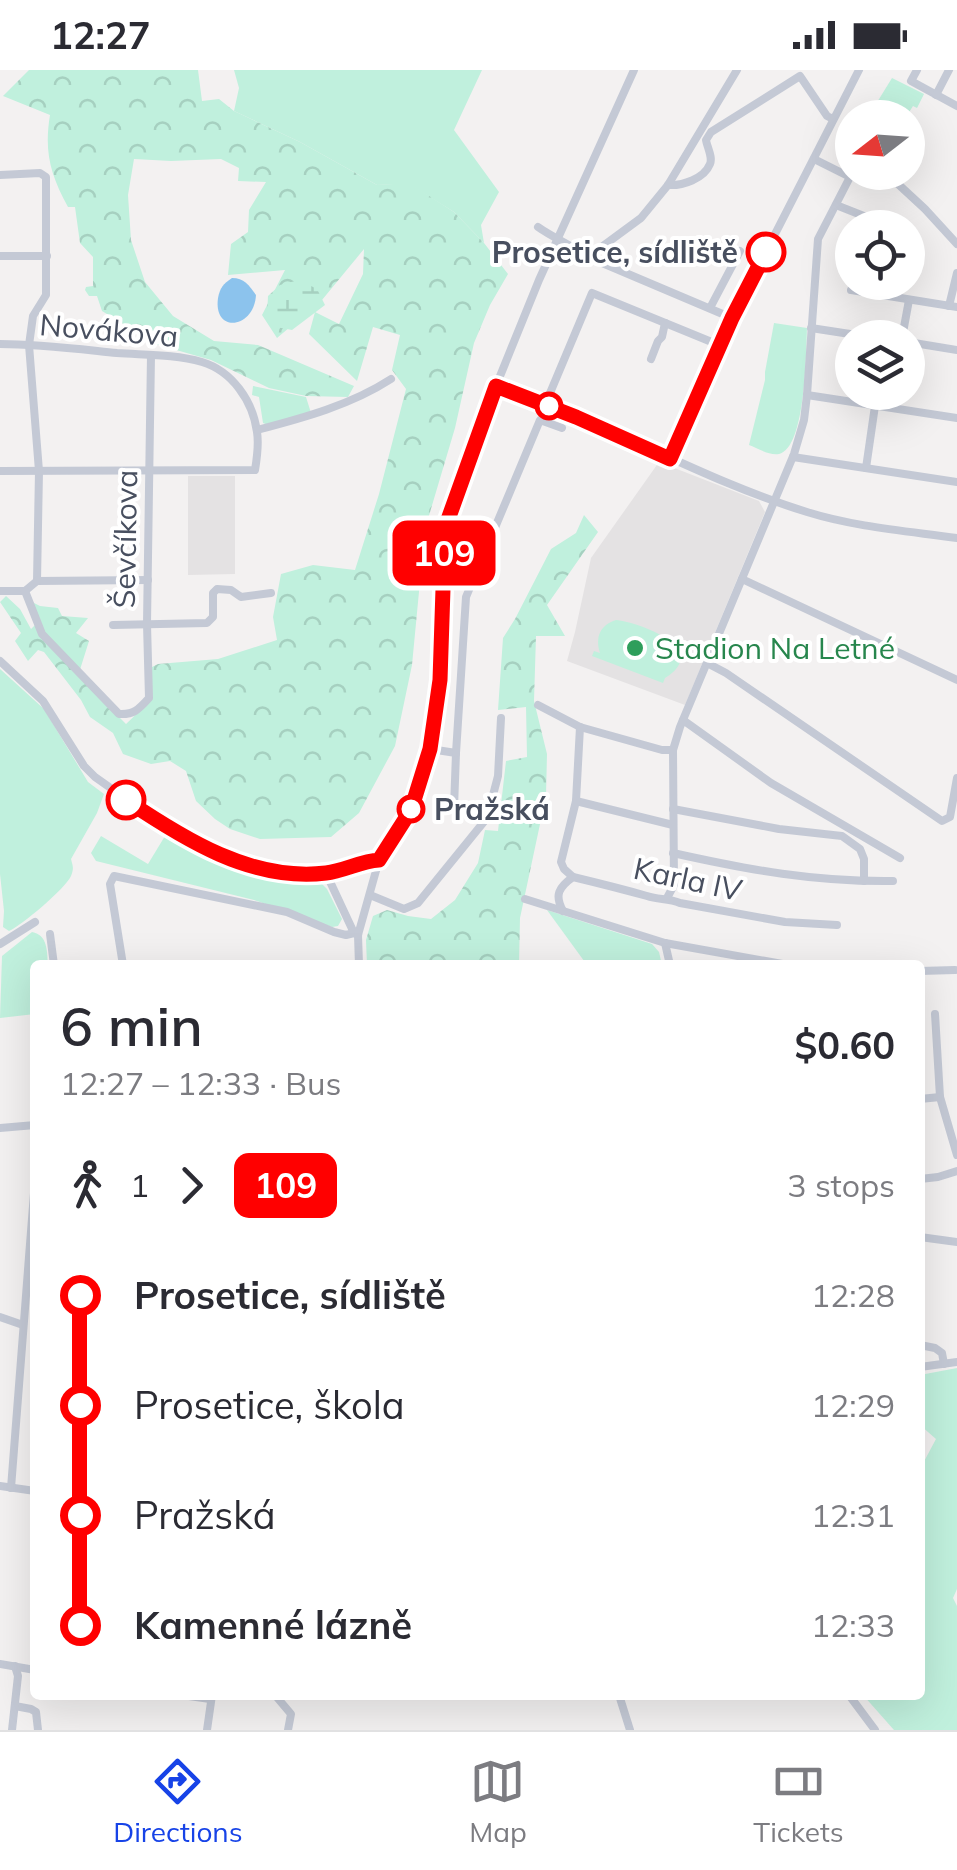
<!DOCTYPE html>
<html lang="en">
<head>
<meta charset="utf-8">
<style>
  :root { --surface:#fff; --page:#f7f7f7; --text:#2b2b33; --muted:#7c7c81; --line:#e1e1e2; --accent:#1743e7 }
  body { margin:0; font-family:Mulish,sans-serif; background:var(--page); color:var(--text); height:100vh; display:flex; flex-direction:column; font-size:38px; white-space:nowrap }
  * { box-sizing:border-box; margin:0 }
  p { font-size:32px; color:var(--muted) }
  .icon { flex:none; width:55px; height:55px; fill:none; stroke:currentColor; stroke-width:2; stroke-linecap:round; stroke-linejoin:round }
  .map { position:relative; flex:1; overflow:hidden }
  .side { position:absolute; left:30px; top:890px; width:895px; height:740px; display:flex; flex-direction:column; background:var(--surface); border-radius:10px; box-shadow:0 10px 40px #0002 }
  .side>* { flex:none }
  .badge { padding:0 20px; border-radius:15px; font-size:35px; line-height:65px }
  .needle { width:65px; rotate:253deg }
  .fabs { position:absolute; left:835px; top:30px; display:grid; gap:20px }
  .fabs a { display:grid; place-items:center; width:90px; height:90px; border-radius:50%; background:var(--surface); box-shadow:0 10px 40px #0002; font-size:50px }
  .map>.badge { position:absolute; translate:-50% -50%; box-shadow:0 0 0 5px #fff }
  .legs { display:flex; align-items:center; gap:15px; height:110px; padding:0 30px; font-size:32px }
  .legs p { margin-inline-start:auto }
  .head { display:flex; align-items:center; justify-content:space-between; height:170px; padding:0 30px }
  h1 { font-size:55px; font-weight:600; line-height:75px }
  ul { padding:0 30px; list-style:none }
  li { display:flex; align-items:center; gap:35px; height:110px; font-size:38px }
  li i { display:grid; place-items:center; width:15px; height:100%; margin:0 12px; background:currentColor }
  li i::after { content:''; width:25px; height:25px; margin:-12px; border:8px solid; border-radius:50%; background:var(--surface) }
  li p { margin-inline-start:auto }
  li:first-child i { background:linear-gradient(#0000 50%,currentColor 0) }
  li:last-child i { background:linear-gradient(currentColor 50%,#0000 0) }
  .status { display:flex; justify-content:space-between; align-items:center; height:70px; padding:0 50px; background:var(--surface); direction:ltr }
  .status svg { height:28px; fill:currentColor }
  .menu { display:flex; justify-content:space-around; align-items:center; height:140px; border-top:2px solid var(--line); background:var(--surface); font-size:28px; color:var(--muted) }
  .menu a { display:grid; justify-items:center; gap:5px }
  .menu .on { color:var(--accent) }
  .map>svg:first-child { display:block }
  .education { fill:#e4e2e3 }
  .green { fill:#c0f0dd }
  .forest { fill:url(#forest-crowns) }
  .wetland { fill:url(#wetland-marsh) }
  .water { fill:#8cc3ed }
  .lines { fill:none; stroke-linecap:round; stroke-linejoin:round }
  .street { stroke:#c4c9d5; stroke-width:8 }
  .line-1-casing { stroke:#fff; stroke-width:22 }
  .line-1 { stroke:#f00; stroke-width:15 }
  .stop-1-dot { fill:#fff; stroke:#f00; stroke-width:5 }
  .leisure-dot { fill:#2e9e5b; stroke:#fff; stroke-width:4 }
  .labels { text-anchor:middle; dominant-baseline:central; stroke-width:8; stroke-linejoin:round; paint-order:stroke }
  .stop-label { font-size:30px; font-weight:bold; fill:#484f5f; stroke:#fff; text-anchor:end }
  .street-label { font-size:30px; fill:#484f5f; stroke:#fff }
  .leisure-label { font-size:30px; fill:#27864d; stroke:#fff; text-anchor:start }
</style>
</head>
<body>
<div class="status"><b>12:27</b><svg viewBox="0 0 49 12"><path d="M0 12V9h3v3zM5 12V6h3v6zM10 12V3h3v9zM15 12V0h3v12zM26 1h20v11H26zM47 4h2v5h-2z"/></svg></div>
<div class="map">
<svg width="957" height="1660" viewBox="0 0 957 1660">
  <defs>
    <pattern id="forest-crowns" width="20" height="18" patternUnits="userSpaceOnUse" patternTransform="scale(2.5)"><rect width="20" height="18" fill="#c0f0dd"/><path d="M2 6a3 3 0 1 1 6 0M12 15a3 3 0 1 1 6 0" fill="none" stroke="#a6d0c0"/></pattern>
    <pattern id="wetland-marsh" width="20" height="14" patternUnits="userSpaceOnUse" patternTransform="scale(2.5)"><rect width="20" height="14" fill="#c0f0dd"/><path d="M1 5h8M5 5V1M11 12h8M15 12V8" fill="none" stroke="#a6d0c0"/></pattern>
  </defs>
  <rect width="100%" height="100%" fill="#f3f1f1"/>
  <g class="education">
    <polygon points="659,392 759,431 765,442 685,635 567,591 575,562 591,488"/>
    <polygon points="188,406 235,406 235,504 188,505"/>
  </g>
  <g class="green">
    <polygon points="234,0 482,0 454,60 499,122 481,155 484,173 454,142 409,114 377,115 300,72 234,41 239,18"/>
    <polygon points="892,8 924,24 917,38 913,36 906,47 868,47"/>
    <path d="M774,253L807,258C806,281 806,378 779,384C770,386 757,378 749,375L765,310V302Z"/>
    <polygon points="253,316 306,327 311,343 268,355 263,353 259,327 252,325"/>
    <path d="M616,550C640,552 712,580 665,608L663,613L592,586L594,581L600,583C595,567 600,555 616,550Z"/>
    <path d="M0,599L44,639L88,712L104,724L97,743L71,789C73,797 74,798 71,806C66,818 21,856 9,861L3,857L4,841L0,804Z"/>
    <path d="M101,766L148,794L165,766C198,784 232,803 270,809C286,811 303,809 319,811L327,819L342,849L338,856L332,857L254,830L96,791L91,783Z"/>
    <polygon points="547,840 652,874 659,882 662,895 587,895"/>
    <path d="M32,862C48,865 47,881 48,895H35V944L0,948L2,886Z"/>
    <polygon points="957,1298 957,1519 953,1528 957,1536 957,1660 894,1660 863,1625 920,1625 920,1399 936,1369 920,1355 920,1305"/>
  </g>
  <g class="forest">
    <path d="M29,0H198L202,31L219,29L234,41L300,72L377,115L409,113L454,142L484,173L508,204L490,235L474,273L455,358L425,459L412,595L395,676L359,743L331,767L260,769L230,759L215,749L196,731L186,701L170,691L151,694L123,684L113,663L90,647L81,630L44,582L38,580L28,591L15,571L21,563L0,532L6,526L20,539L31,559L38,552L32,532L40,536L58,538L62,546L88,548L76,563L89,571L78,606L126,654L151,630L152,597L158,594L218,589L277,570L273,547L281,504L313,495L355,500L379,424L406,319L392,300L400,265L373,257L357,311L309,264L315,242L339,254L363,204L364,179L322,230L277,268L262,245L285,200L228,205L231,174L248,162L249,140L266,112L238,111L239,98L221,89L171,91L134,89L128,125L131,170L145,212L173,246L214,271L258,275L354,316L348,327L306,326L269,318L211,290L138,269V263L102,241L97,226H89L85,220L86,217L93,216V187L80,173L75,137H68C50,104 44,81 50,45L3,26Z"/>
    <polygon points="584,445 598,462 547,535 565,566 536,566 534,631 547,684 546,726 520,848 519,895 367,895 366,870 373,846 387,840 408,846 431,849 455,830 478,793 485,760 498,761 506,691 527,687 526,637 498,640 503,568 515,549 551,479 576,463"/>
  </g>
  <polygon class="wetland" points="299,210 317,219 325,235 292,260 276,257 267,246 268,226 280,215"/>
  <path class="water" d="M232,208C244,208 249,215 256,225C254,259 213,264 218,228C220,218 223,214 232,208Z"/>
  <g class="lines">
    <g class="street">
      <polyline points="917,0 911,11 957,36"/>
      <polyline points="936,25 949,0"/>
      <polyline points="814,89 850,107"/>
      <polyline points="885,102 925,139 957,174"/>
      <polyline points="0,105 40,103 46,107 46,225 33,246 29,275 39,401 37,511"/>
      <path d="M668,115C682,116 704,109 710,94C713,87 707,77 706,70L711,62L800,6L827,46L833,49"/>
      <polyline points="836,135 884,154 884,158"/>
      <path d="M538,157C555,169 572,175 588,187L641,148L668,115L737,0"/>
      <polyline points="0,186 47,186"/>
      <polyline points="588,187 732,248"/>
      <polyline points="851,220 957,237"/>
      <polyline points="949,236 957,203"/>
      <polyline points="710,238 740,181"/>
      <polyline points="811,258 876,268"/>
      <polyline points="902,268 909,230"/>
      <polyline points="908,272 957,280"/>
      <path d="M0,274C39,274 78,279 117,283C144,285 175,284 202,292C232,301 253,331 257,362C259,374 257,388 255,400L0,401"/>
      <polyline points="651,289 658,271 662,267 665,253"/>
      <path d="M496,316C602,349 699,409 807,442C855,457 907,461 957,468"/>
      <polyline points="807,325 957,348"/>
      <polyline points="545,335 592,223 719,275"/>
      <path d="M257,360C303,348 351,335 391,309"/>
      <polyline points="793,387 957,412"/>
      <polyline points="670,389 732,248 859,0"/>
      <polyline points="866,398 877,322"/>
      <polyline points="742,509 957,610"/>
      <polyline points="37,511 148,510"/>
      <polyline points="0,521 25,521 37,511"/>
      <path d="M25,521L42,564L119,644C134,645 139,639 149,628L147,554L151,285"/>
      <polyline points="113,555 207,553 213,547 213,523 217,519 231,520 241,527 271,523"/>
      <polyline points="0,591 43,631 84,696 95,707 146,743 199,775 243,793 284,802 326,803 379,790"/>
      <polyline points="707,593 726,603 942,751 950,747 957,708"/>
      <polyline points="538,635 580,657 662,680 673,680"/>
      <polyline points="683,650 771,713 900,788"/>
      <polyline points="430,679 456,683 454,738"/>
      <polyline points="456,683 466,527 540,350 562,358"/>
      <polyline points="576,731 673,755"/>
      <polyline points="673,739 779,759 842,766 860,779 864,789 864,811"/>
      <path d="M673,783C749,800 815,812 893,811"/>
      <polyline points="326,803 354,863 358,865"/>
      <polyline points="573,807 564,799 561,792 576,731 580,657"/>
      <polyline points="370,825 404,839 418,833 487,748 498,706 501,648"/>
      <polyline points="667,828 674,815 673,680 680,657 794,384 804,350 807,325 818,169 850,107"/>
      <polyline points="525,829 665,873 788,895"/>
      <path d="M563,841C554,825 559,817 573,807C598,813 622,819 647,826C659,830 668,828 680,833L785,852L837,855"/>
      <polyline points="50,864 54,895"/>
      <polyline points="665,873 670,895"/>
      <polyline points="0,874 35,852"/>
      <polyline points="123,895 110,814 114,806 287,842 334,862 346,865 354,863"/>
      <polyline points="359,895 358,865 379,790 411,740 430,679 440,610 444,474 450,442 496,316 539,210 634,0"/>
      <polyline points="920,901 955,900"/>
      <polyline points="935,944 940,1027 957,1085"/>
      <polyline points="920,1029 940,1027"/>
      <polyline points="0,1058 35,1055"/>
      <polyline points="920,1109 938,1107 957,1101"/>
      <polyline points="920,1167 957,1172"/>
      <polyline points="0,1247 23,1255"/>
      <polyline points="920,1275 935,1278 942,1283 944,1294"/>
      <polyline points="920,1297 957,1292"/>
      <polyline points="0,1416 35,1421"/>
      <polyline points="11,1418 35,1110"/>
      <polyline points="0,1594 35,1600"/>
      <polyline points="182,1625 210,1629"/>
      <polyline points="246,1625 274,1625"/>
      <polyline points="275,1625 291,1644 288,1660"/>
      <polyline points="619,1625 630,1660"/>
      <polyline points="849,1625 875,1660"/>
      <polyline points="15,1636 31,1639 36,1642 38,1660"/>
      <polyline points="12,1660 18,1606 15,1596"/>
      <polyline points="207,1660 212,1625"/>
    </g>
  </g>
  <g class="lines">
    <g class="line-1-casing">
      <path id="line-1" d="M126,730C184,769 252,812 326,803C344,801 361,791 379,790L411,740L430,679L440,610L445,458L496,316L576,347L670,389L732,248L766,182"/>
    </g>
    <use href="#line-1" class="line-1"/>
  </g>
  <g class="stop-1-dot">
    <circle cx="766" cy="182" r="18"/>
    <circle cx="549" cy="336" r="12"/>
    <circle cx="126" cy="730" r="18"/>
    <circle cx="411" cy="739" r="12"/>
  </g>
  <circle class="leisure-dot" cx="635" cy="578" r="10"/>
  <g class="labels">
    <g class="stop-label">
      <text x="738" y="182">Prosetice, sídliště</text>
      <text x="434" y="739" text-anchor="start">Pražská</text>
    </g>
    <g class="street-label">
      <text transform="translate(109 260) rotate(5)">Novákova</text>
      <text transform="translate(125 469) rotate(-89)">Ševčíkova</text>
      <text transform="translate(688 809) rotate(12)">Karla IV</text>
    </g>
    <g class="leisure-label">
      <text x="655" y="578">Stadion Na Letné</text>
    </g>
  </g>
</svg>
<div class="fabs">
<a><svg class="needle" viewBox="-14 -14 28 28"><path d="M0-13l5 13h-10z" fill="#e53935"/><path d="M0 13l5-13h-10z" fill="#7c7c81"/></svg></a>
<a><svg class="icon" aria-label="locate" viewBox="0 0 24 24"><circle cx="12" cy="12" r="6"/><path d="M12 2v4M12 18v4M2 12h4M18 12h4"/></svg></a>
<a><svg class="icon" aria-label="layers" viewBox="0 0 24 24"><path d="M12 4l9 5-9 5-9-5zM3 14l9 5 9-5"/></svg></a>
</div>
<b class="badge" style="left:444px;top:483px;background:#f00;color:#fff">109</b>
<section class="side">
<div class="head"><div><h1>6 min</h1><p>12:27 – 12:33 · Bus</p></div><b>$0.60</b></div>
<div class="legs"><svg class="icon" aria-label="walk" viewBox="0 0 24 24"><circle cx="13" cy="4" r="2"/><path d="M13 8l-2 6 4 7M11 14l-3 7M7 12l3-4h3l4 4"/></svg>1<svg class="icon" aria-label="forward" viewBox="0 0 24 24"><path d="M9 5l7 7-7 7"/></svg><b class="badge" style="background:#f00;color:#fff">109</b><p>3 stops</p></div>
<ul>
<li><i style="color:#f00"></i><b>Prosetice, sídliště</b><p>12:28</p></li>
<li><i style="color:#f00"></i><span>Prosetice, škola</span><p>12:29</p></li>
<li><i style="color:#f00"></i><span>Pražská</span><p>12:31</p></li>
<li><i style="color:#f00"></i><b>Kamenné lázně</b><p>12:33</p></li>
</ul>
</section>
</div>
<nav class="menu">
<a class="on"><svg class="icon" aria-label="directions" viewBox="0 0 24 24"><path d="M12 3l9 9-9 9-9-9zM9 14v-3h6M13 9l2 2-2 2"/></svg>Directions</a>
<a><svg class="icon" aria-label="map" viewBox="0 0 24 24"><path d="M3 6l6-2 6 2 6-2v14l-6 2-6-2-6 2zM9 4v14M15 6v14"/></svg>Map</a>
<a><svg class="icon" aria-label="tickets" viewBox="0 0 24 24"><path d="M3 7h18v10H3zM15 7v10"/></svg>Tickets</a>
</nav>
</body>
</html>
